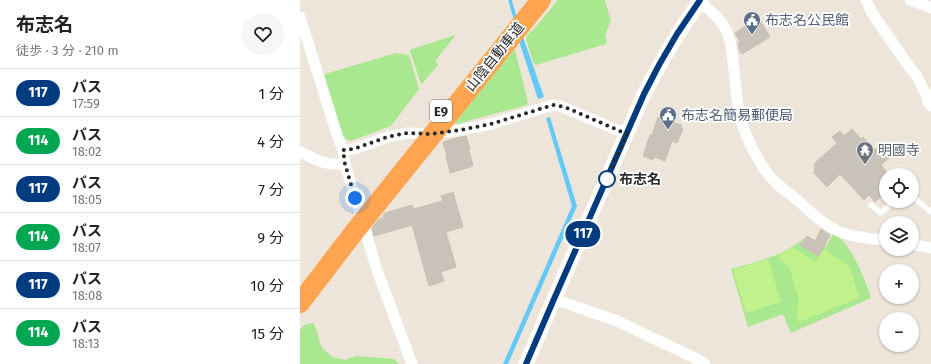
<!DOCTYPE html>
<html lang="ja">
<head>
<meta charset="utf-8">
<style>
  :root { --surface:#fff; --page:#f6f6f6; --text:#222; --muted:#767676; --line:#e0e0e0 }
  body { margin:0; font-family:"Fira Sans","Noto Sans JP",sans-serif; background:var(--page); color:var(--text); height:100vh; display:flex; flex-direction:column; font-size:15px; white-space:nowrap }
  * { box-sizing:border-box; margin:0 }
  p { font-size:13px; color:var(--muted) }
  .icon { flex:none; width:22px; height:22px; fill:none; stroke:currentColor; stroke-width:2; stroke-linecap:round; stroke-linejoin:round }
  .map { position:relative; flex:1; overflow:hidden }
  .sheet { display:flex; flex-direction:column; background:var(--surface); width:300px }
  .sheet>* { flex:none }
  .badge { padding:0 8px; border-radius:13px; font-size:14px; line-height:26px }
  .controls { position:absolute; left:579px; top:168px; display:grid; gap:8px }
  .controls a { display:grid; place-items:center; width:40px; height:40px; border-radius:50%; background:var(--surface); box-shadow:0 1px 3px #0004; font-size:20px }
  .you { position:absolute; width:20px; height:20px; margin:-10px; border:3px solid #fff; border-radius:50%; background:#1a73e8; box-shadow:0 0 0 6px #1a73e833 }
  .map>.badge { position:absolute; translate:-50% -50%; box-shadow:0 0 0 2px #fff }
  .round { display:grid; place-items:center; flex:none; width:42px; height:42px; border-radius:21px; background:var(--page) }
  .overview { display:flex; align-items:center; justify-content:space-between; height:68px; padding:0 16px }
  h1 { font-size:19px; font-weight:700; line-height:30px }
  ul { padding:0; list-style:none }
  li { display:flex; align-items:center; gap:12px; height:48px; padding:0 16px; border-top:1px solid var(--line) }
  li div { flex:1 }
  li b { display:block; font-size:15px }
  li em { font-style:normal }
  li .badge { min-width:44px; font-weight:700; text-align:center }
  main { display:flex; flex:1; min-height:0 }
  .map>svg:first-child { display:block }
  .green { fill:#aae890 }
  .pitch { fill:#c1f18a }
  .water { fill:#62c9f9 }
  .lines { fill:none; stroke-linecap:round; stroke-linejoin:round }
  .stream { stroke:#62c9f9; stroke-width:3.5 }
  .building { fill:#c8c2b9; stroke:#c8c1b2 }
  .lane { stroke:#fff; stroke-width:5.5 }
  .street { stroke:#fff; stroke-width:11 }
  .secondary { stroke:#fff; stroke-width:15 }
  .highway { stroke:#ffa551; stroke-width:20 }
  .line-casing { stroke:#fff; stroke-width:9 }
  .line { stroke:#003b80; stroke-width:6 }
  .walk { stroke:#292929; stroke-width:4; stroke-dasharray:0 7.2 }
  .stop-dot { fill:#fff; stroke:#003b80; stroke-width:2 }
  .labels { text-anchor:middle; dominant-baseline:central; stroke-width:3.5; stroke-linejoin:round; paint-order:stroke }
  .shield { fill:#fff; stroke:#696969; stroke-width:1 }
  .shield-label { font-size:13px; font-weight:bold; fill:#292929 }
  .service-label { font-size:14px; fill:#4e5e75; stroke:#fff; text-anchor:start }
  .street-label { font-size:14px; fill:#292929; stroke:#fff }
  .worship-label { font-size:14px; fill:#5b616d; stroke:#fff; text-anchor:start }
  .stop-label { font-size:14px; font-weight:bold; fill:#292929; stroke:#fff; text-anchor:start }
</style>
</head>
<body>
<main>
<section class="sheet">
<div class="overview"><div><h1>布志名</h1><p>徒歩 · 3 分 · 210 m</p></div><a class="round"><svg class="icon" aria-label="heart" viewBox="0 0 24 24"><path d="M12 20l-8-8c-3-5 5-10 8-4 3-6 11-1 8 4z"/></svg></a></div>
<ul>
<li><span class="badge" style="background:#003b80;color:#fff">117</span><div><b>バス</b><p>17:59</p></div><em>1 分</em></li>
<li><span class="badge" style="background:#00a651;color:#fff">114</span><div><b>バス</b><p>18:02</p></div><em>4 分</em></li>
<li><span class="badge" style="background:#003b80;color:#fff">117</span><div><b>バス</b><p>18:05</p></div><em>7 分</em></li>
<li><span class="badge" style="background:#00a651;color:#fff">114</span><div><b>バス</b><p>18:07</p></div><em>9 分</em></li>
<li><span class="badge" style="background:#003b80;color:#fff">117</span><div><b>バス</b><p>18:08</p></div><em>10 分</em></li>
<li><span class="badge" style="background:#00a651;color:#fff">114</span><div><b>バス</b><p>18:13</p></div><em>15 分</em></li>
</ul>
</section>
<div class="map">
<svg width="631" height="364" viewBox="0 0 631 364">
  <rect width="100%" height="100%" fill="#ede5d9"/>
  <g class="green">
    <polygon points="258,0 305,0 311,21 305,35 307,42 306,44 236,65 233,62 226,39 227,35 234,29"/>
    <polygon points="155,35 155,36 136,60 136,62 138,65 122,84 121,84 110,51 112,49"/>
    <polygon points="214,46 228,102 227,105 157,124 153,121"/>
    <path d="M96,53L109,55L119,89L91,126L56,139C49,142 47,140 42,135L24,77L25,74Z"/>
    <path d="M533,233C552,244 564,277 571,298L491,333L483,314L448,327L431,269C448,264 465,260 481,253C491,248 499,242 508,236L526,247Z"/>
    <polygon points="14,323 22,348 32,357 45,360 56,356 94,359 99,364 0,364 0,330 4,325"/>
  </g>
  <g class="pitch">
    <polygon points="493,247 515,262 524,249 550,267 559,298 499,322 496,317 499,301 489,266 479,258 483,253"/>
    <polygon points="468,259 481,302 446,313 433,270"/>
  </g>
  <g class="water">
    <polygon points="223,37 244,97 238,99 218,38"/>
    <polygon points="250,117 277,206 208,364 203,364 272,206 246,118"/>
  </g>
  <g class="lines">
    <polyline class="stream" points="210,0 216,21"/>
  </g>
  <g class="building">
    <polygon points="459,18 470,37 442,54 439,50 438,44 440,42 435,33"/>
    <polygon points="358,117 382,125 381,128 383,129 377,143 372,141 365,161 354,157 353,160 343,156 350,135 352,135"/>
    <polygon points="552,129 561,139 563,137 575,150 580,146 582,148 584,146 592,155 581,165 586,171 586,192 575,202 569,195 564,200 540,174 527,187 514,173 515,163 537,143 532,137 540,131 544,136"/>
    <polygon points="166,136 170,149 169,150 173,166 150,173 146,156 147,156 143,142 156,138"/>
    <polygon points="153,192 163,227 146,232 156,267 141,272 144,281 129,286 112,225 74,236 72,228 79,219 84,218 83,215 85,213 112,205 113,209 143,201 141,196"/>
    <polygon points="521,229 530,235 523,249 518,256 500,245 507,236 515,241"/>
  </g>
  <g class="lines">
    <g class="lane">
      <polyline points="612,196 631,212"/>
      <polyline points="571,205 581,213 594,201"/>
    </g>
    <g class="street">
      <polyline points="566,0 572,13 608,65 616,75 626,94 628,102 631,106"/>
      <polyline points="610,0 621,4 631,8"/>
      <path d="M399,2C409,9 419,17 425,28C430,37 432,49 433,60C435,79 436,98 440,117C446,138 459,165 474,181C482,189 493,196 502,204C513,214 524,225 538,231C552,237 572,239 586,240"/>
      <polyline points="0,17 38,138 43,150 45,164 77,270 112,364"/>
      <polyline points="43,150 54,149 87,137 107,133 130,134 161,130 191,124 253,105 260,106 267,109 327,134"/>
      <path d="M0,152C16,160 26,166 45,164"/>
      <polyline points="612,244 631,248"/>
      <polyline points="254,299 317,321 397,359 405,364"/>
    </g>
    <path class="secondary" d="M226,364L254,299L344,94C361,61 379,30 401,0"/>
    <polyline class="highway" points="0,303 55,231 241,0"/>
  </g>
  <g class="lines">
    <g class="line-casing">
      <polyline id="line" points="226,364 254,299 344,94 359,65 377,34 400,0"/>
    </g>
    <use href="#line" class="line"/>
    <polyline class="walk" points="55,198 45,164 43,150 54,149 87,137 107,133 130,134 161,130 191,124 253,105 260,106 267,108 327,134 307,179"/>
  </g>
  <defs>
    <g id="civic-pin" transform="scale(0.9)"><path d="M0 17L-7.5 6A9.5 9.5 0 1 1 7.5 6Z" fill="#5c6f8a" stroke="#fff"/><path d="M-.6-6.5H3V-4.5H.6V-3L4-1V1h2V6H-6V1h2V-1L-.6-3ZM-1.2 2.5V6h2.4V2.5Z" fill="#fff"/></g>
    <g id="temple-pin" transform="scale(0.9)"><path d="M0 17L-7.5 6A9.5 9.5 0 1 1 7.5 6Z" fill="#6b7280" stroke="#fff"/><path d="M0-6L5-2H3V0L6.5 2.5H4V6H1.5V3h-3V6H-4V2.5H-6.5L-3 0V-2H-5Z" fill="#fff"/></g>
  </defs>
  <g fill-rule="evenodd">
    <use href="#civic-pin" x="452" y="20"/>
    <use href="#civic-pin" x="368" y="115"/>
    <use href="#temple-pin" x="565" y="150"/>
  </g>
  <circle class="stop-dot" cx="307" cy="179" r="8"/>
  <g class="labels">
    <rect class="shield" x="130" y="100" width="22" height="22" rx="3"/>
    <g class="shield-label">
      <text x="141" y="111">E9</text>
    </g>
    <g class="service-label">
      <text x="465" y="20">布志名公民館</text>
      <text x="381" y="115">布志名簡易郵便局</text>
    </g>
    <g class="street-label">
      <text transform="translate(195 57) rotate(-51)">山陰自動車道</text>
    </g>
    <g class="worship-label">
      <text x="578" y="150">明國寺</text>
    </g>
    <g class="stop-label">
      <text x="319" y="179">布志名</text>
    </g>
  </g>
</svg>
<div class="controls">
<a><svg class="icon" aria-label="locate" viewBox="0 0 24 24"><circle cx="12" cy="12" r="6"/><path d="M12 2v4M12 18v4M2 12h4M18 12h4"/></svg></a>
<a><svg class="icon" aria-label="layers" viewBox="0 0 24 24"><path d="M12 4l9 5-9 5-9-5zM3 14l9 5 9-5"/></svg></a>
<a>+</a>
<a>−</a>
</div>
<div class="you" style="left:55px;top:198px"></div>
<b class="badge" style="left:283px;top:234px;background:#003b80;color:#fff">117</b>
</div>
</main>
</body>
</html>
